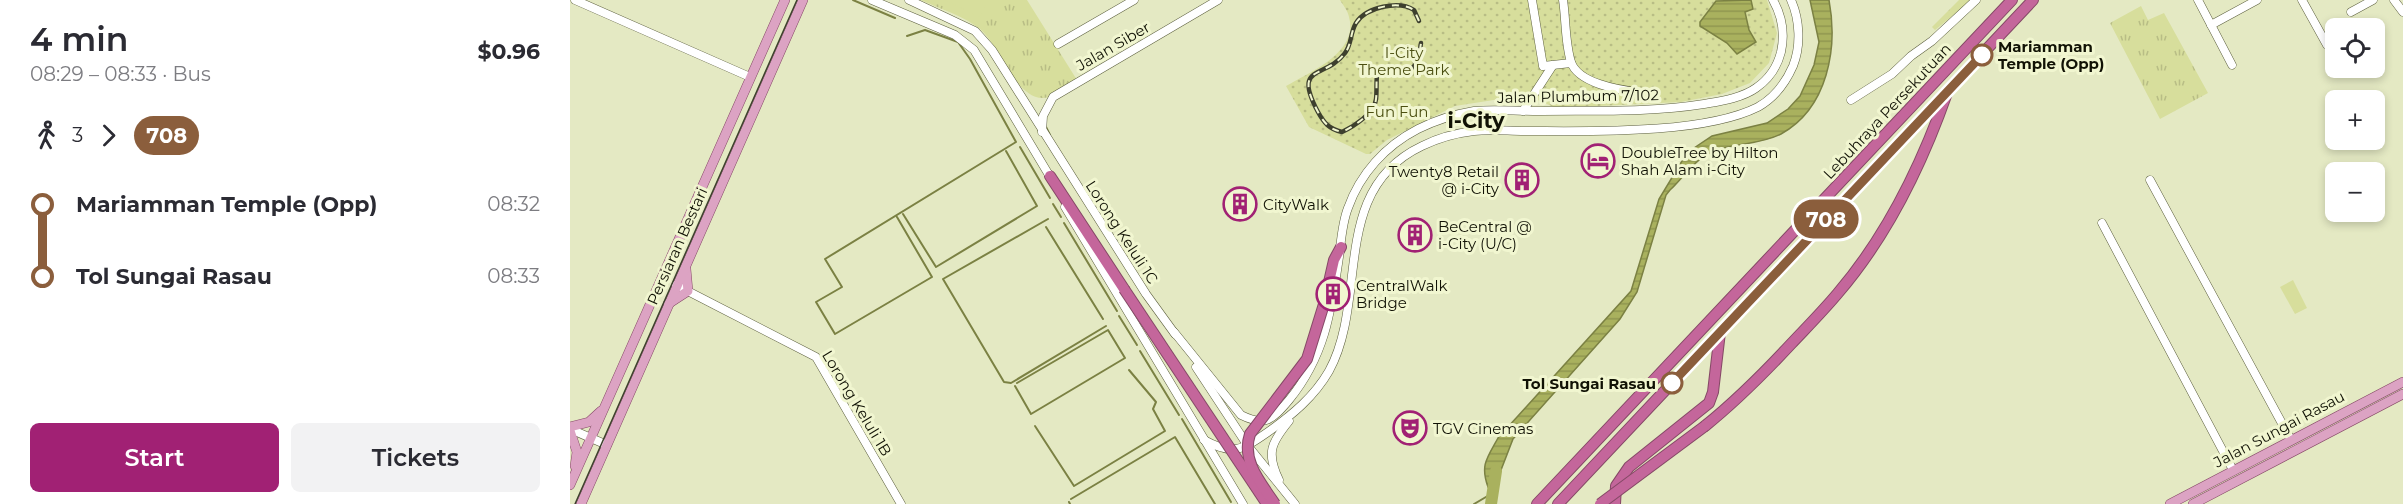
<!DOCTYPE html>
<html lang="en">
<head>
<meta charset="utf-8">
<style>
  :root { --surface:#fff; --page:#f2f2f3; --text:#2b2b33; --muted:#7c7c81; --accent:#a12174 }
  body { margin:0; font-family:Montserrat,sans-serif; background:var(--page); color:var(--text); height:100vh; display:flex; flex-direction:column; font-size:22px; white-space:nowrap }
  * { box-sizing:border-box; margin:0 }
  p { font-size:20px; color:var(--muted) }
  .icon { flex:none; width:33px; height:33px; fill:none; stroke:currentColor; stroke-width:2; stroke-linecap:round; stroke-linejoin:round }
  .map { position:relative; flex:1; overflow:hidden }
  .panel { display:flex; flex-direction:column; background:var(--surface); width:570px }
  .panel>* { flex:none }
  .badge { padding:0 12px; border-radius:20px; font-size:21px; line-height:39px }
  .buttons { position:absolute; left:1755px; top:18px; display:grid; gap:12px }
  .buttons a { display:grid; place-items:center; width:60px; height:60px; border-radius:9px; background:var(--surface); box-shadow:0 3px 9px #0003; font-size:30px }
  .map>.badge { position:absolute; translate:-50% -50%; box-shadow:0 0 0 3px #fff }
  .legs { display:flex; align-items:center; gap:9px; height:66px; padding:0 30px; font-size:20px }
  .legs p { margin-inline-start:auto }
  .summary { display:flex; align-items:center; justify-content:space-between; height:102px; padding:0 30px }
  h1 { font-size:33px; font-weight:600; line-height:45px }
  .cta { display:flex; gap:12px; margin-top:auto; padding:12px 30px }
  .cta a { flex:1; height:69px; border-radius:9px; background:var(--accent); color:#fff; font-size:24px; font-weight:600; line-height:69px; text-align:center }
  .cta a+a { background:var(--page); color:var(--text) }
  ul { padding:0 30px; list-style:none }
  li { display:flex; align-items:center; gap:21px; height:72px; font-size:22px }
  li i { display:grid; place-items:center; width:9px; height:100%; margin:0 8px; background:currentColor }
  li i::after { content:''; width:15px; height:15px; margin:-8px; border:4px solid; border-radius:50%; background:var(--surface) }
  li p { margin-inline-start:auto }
  li:first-child i { background:linear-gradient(#0000 50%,currentColor 0) }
  li:last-child i { background:linear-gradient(currentColor 50%,#0000 0) }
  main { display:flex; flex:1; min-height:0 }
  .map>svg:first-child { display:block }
  .grass { fill:url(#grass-tufts) }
  .park { fill:url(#park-dots) }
  .pitch { fill:#d7de9c }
  .water { fill:url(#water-rules); stroke:#7b8143; stroke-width:1.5 }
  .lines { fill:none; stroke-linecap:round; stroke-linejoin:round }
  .stream { stroke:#7b8143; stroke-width:2 }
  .river { stroke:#a9b15e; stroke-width:12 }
  .minor-casing { stroke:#5c5f3e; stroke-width:9 }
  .major-casing { stroke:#854966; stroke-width:10 }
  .highway-casing { stroke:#854966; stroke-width:12 }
  .minor { stroke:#fff; stroke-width:8 }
  .major { stroke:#dca3c3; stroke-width:9 }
  .highway { stroke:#c4669b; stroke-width:10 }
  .tram { stroke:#3e402e; stroke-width:1.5 }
  .rail-casing { stroke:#3e402e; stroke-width:4.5 }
  .rail { stroke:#f1f6d0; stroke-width:2; stroke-dasharray:7; stroke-linecap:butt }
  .highway-bridge-casing { stroke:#854966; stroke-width:12; stroke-linecap:butt }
  .highway-bridge { stroke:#c4669b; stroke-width:10 }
  .line-1-casing { stroke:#fff; stroke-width:14 }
  .line-1 { stroke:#8b5e3c; stroke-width:9 }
  .stop-1-dot { fill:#fff; stroke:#8b5e3c; stroke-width:3 }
  .labels { text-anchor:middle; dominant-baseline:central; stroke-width:6; stroke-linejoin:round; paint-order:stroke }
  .street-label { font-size:15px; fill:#111205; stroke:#f1f6d0 }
  .stop-label { font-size:15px; font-weight:bold; fill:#111205; stroke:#f1f6d0; text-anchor:start }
  .park-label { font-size:15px; fill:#4b4f11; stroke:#f1f6d0 }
  .poi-label { font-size:15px; fill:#111205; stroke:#f1f6d0; text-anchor:start }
  .district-label { font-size:21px; font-weight:bold; fill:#111205; stroke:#f1f6d0 }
</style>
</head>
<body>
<main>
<section class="panel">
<div class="summary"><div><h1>4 min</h1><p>08:29 – 08:33 · Bus</p></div><b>$0.96</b></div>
<div class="legs"><svg class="icon" aria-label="walk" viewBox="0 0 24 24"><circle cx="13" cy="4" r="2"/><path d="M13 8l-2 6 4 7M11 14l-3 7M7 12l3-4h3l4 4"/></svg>3<svg class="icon" aria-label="forward" viewBox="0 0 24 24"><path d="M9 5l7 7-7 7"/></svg><b class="badge" style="background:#8b5e3c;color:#fff">708</b></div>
<ul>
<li><i style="color:#8b5e3c"></i><b>Mariamman Temple (Opp)</b><p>08:32</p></li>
<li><i style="color:#8b5e3c"></i><b>Tol Sungai Rasau</b><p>08:33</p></li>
</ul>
<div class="cta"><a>Start</a><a>Tickets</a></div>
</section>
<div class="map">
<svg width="1833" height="504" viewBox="0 0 1833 504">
  <defs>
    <pattern id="grass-tufts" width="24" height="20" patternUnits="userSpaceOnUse" patternTransform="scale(1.5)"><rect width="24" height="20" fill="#d7de9c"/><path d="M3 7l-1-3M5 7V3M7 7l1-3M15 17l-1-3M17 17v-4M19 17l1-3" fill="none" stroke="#b8bd85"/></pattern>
    <pattern id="park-dots" width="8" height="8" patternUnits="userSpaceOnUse" patternTransform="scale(1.5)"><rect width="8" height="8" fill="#d7de9c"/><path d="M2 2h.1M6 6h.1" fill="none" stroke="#b8bd85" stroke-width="1.8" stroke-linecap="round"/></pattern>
    <pattern id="water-rules" width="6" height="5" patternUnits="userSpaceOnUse" patternTransform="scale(1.5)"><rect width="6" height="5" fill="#a9b15e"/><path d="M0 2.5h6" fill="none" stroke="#909750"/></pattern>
  </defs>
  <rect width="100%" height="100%" fill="#e4e9c3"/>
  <g class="grass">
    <path d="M351,0H457L507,80C498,85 488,94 479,97C447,106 431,46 410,29C394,16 370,9 351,0Z"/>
    <polygon points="1389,0 1402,0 1365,30 1362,27"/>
    <polygon points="1571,6 1578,20 1594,13 1638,93 1590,119 1540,23"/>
  </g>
  <path class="park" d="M770,0H1197L1207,33L1199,63L1180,83L1152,94L1111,102L986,108L956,95L885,106L817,140L800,154H796L739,127L716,86C740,72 789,52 779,17C778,11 773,5 770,0Z"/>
  <g class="pitch">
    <polygon points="375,0 418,0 410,17"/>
    <polygon points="1723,280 1737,308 1725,314 1710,287"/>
  </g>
  <g class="water">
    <polygon points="1181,0 1183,9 1175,12 1179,30 1186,42 1167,54 1157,43 1130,26 1130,22 1146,1"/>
    <path d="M1240,0H1259C1268,48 1258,108 1211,134C1188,146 1160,142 1136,155C1123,162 1111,180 1100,190L1096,195L1067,292L1050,319L943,439L926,483L918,487C910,465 917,458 928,438L1061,291L1089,199L1112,161L1124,148L1142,136L1197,123L1218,109L1230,96L1244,65L1249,42Z"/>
  </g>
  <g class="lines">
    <g class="stream">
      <polyline points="283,0 325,18"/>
      <polyline points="475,125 480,135"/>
      <polyline points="450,147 480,198"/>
      <polyline points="483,204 491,217"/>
      <polyline points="333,214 366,267 467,206 436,151"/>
      <polyline points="327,217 362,277 265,334 246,302 272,287 255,259 446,142 400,59 388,42 355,30 337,36"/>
      <polyline points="478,219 373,279 434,382 441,383 536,326"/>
      <polyline points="494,223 547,311"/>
      <polyline points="476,227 533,319"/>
      <polyline points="549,316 567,345"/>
      <polyline points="570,351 609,415"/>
      <polyline points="445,386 461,414 555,358 538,330 447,383"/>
      <polyline points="612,419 661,502"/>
      <polyline points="465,426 504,486 595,431 583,409 586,402 559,370"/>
      <polyline points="501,499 605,437 645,504"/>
      <polyline points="499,502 500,504"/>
      <polyline points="904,504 921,494"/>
    </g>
    <polyline class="river" points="921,504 926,471"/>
    <g class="minor-casing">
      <g id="minor">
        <polyline points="5,0 180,77"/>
        <polyline points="302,0 385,35 404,50 482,180"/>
        <polyline points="339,0 405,31 422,50 576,294 605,334"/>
        <polyline points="962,0 973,66 1001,63"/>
        <path d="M993,0C996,19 995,43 1001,62C1008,83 1048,90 1068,92"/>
        <polyline points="1628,0 1662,65"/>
        <polyline points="1732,0 1757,45"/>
        <polyline points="1824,0 1833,12"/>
        <polyline points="1781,12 1803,0"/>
        <polyline points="1641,25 1687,0"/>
        <polyline points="488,44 564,0"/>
        <polyline points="1281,100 1322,74 1341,56 1362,41 1406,0"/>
        <polyline points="953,111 983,65"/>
        <polyline points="472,132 473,116 483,97 648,0"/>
        <polyline points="1580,180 1721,440"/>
        <polyline points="495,207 673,504"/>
        <polyline points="1532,223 1663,470"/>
        <polyline points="106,285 246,357 331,504"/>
        <path d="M604,332L671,415C695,427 702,420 719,400C755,356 761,312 769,257C771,242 772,223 778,208C790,174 815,146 848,129C864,121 886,114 904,111C923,109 944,111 963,111C1020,110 1078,113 1134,104C1151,101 1172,98 1186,88C1199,79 1207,68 1211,52C1215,34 1212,16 1203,0"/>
        <polyline points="626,367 678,446 725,504"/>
        <polyline points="0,429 37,445"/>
        <path d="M634,440C663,456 672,450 698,432C722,415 744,397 759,371C799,298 759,190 852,146C868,138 887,133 904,131C920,129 938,131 954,131C1017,131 1132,135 1188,107C1204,98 1216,82 1223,66C1231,46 1230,20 1221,0"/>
        <path d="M709,480C696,453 701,443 719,421"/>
      </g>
    </g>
    <g class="major-casing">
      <g id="major">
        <polyline points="98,304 118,291 116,269"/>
        <polyline points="0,427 19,422 31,411"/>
        <polyline points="0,431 7,452 5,466"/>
        <polyline points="0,485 215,0"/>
        <polyline points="11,504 233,0"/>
        <polyline points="1600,504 1833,382"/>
        <polyline points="1623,504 1833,394"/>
      </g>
    </g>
    <g class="highway-casing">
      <g id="highway">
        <polyline points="480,176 554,289"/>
        <polyline points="754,304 764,260 771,247"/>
        <path d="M1135,426C1166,401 1194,373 1221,344C1237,327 1253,311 1268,293C1317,236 1352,164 1377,93"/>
        <polyline points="967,504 1442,0"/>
        <polyline points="988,504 1463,0"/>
        <polyline points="1045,504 1046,486 1059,467 1139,403 1143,392 1150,332"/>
      </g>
    </g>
    <use href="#minor" class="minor"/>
    <use href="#major" class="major"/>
    <use href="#highway" class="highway"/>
    <polyline class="tram" points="5,504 227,0"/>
    <g class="rail-casing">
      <path id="rail" d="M849,21L844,10C829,0 796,7 786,23C780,33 782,44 775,53C755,80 722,63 748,112C754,123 759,129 772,132C783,127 805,113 806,99C807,91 806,84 807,75L815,69L842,68L848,62L851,43"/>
    </g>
    <use href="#rail" class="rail"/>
    <g class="highway-bridge-casing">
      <g id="highway-bridge">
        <polyline points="554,289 697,504"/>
        <path d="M705,504C691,483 671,461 680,434L737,359L754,304"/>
        <polyline points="1030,504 1135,426"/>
      </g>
    </g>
    <use href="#highway-bridge" class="highway-bridge"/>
  </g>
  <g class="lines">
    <g class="line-1-casing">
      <polyline id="line-1" points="1102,383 1412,55"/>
    </g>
    <use href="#line-1" class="line-1"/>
  </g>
  <defs>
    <g id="hotel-ring" transform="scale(1.725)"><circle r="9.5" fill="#f1f6d0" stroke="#a12174" stroke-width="1.5"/><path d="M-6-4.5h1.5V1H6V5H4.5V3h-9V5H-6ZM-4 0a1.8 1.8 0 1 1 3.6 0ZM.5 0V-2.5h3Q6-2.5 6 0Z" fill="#a12174"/></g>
    <g id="building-ring" transform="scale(1.725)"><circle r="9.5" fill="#f1f6d0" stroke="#a12174" stroke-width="1.5"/><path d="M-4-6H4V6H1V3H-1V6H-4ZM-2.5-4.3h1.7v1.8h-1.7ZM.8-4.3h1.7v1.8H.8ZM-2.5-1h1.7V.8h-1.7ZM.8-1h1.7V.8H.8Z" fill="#a12174"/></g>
    <g id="theatre-ring" transform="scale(1.725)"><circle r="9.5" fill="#f1f6d0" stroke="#a12174" stroke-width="1.5"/><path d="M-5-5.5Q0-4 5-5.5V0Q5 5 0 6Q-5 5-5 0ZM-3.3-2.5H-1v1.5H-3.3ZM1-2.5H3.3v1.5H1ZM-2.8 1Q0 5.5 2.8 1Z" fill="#a12174"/></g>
  </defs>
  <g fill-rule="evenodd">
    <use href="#hotel-ring" x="1028" y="161"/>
    <use href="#building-ring" x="952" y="180"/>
    <use href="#building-ring" x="670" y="204"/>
    <use href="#building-ring" x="845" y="235"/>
    <use href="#building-ring" x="763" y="294"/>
    <use href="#theatre-ring" x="840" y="428"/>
  </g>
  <g class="stop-1-dot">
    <circle cx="1412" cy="55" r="10"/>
    <circle cx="1102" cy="383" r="10"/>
  </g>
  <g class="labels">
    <g class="street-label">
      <text transform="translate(543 46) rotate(-30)">Jalan Siber</text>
      <text transform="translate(1008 96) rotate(-1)">Jalan Plumbum 7/102</text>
      <text transform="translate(1317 111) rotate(-47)">Lebuhraya Persekutuan</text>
      <text transform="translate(552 232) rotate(57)">Lorong Keluli 1C</text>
      <text transform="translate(107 246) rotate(-66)">Persiaran Bestari</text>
      <text transform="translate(287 403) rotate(59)">Lorong Keluli 1B</text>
      <text transform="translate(1709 429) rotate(-28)">Jalan Sungai Rasau</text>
    </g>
    <g class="stop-label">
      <text x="1428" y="46">Mariamman<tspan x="1428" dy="17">Temple (Opp)</tspan></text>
      <text x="1086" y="383" text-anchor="end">Tol Sungai Rasau</text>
    </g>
    <g class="park-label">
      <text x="834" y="52">I-City<tspan x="834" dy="17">Theme Park</tspan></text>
      <text x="827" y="111">Fun Fun</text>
    </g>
    <g class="poi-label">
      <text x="1051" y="152">DoubleTree by Hilton<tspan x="1051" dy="17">Shah Alam i-City</tspan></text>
      <text x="929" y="171" text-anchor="end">Twenty8 Retail<tspan x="929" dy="17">@ i-City</tspan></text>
      <text x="693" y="204">CityWalk</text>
      <text x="868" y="226">BeCentral @<tspan x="868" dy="17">i-City (U/C)</tspan></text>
      <text x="786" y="285">CentralWalk<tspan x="786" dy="17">Bridge</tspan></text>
      <text x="863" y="428">TGV Cinemas</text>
    </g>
    <g class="district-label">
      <text x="906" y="120">i-City</text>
    </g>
  </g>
</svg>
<div class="buttons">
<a><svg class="icon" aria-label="locate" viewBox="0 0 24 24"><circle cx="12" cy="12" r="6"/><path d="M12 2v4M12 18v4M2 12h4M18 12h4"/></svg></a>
<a>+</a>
<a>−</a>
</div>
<b class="badge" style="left:1256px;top:219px;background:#8b5e3c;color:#fff">708</b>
</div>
</main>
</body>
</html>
